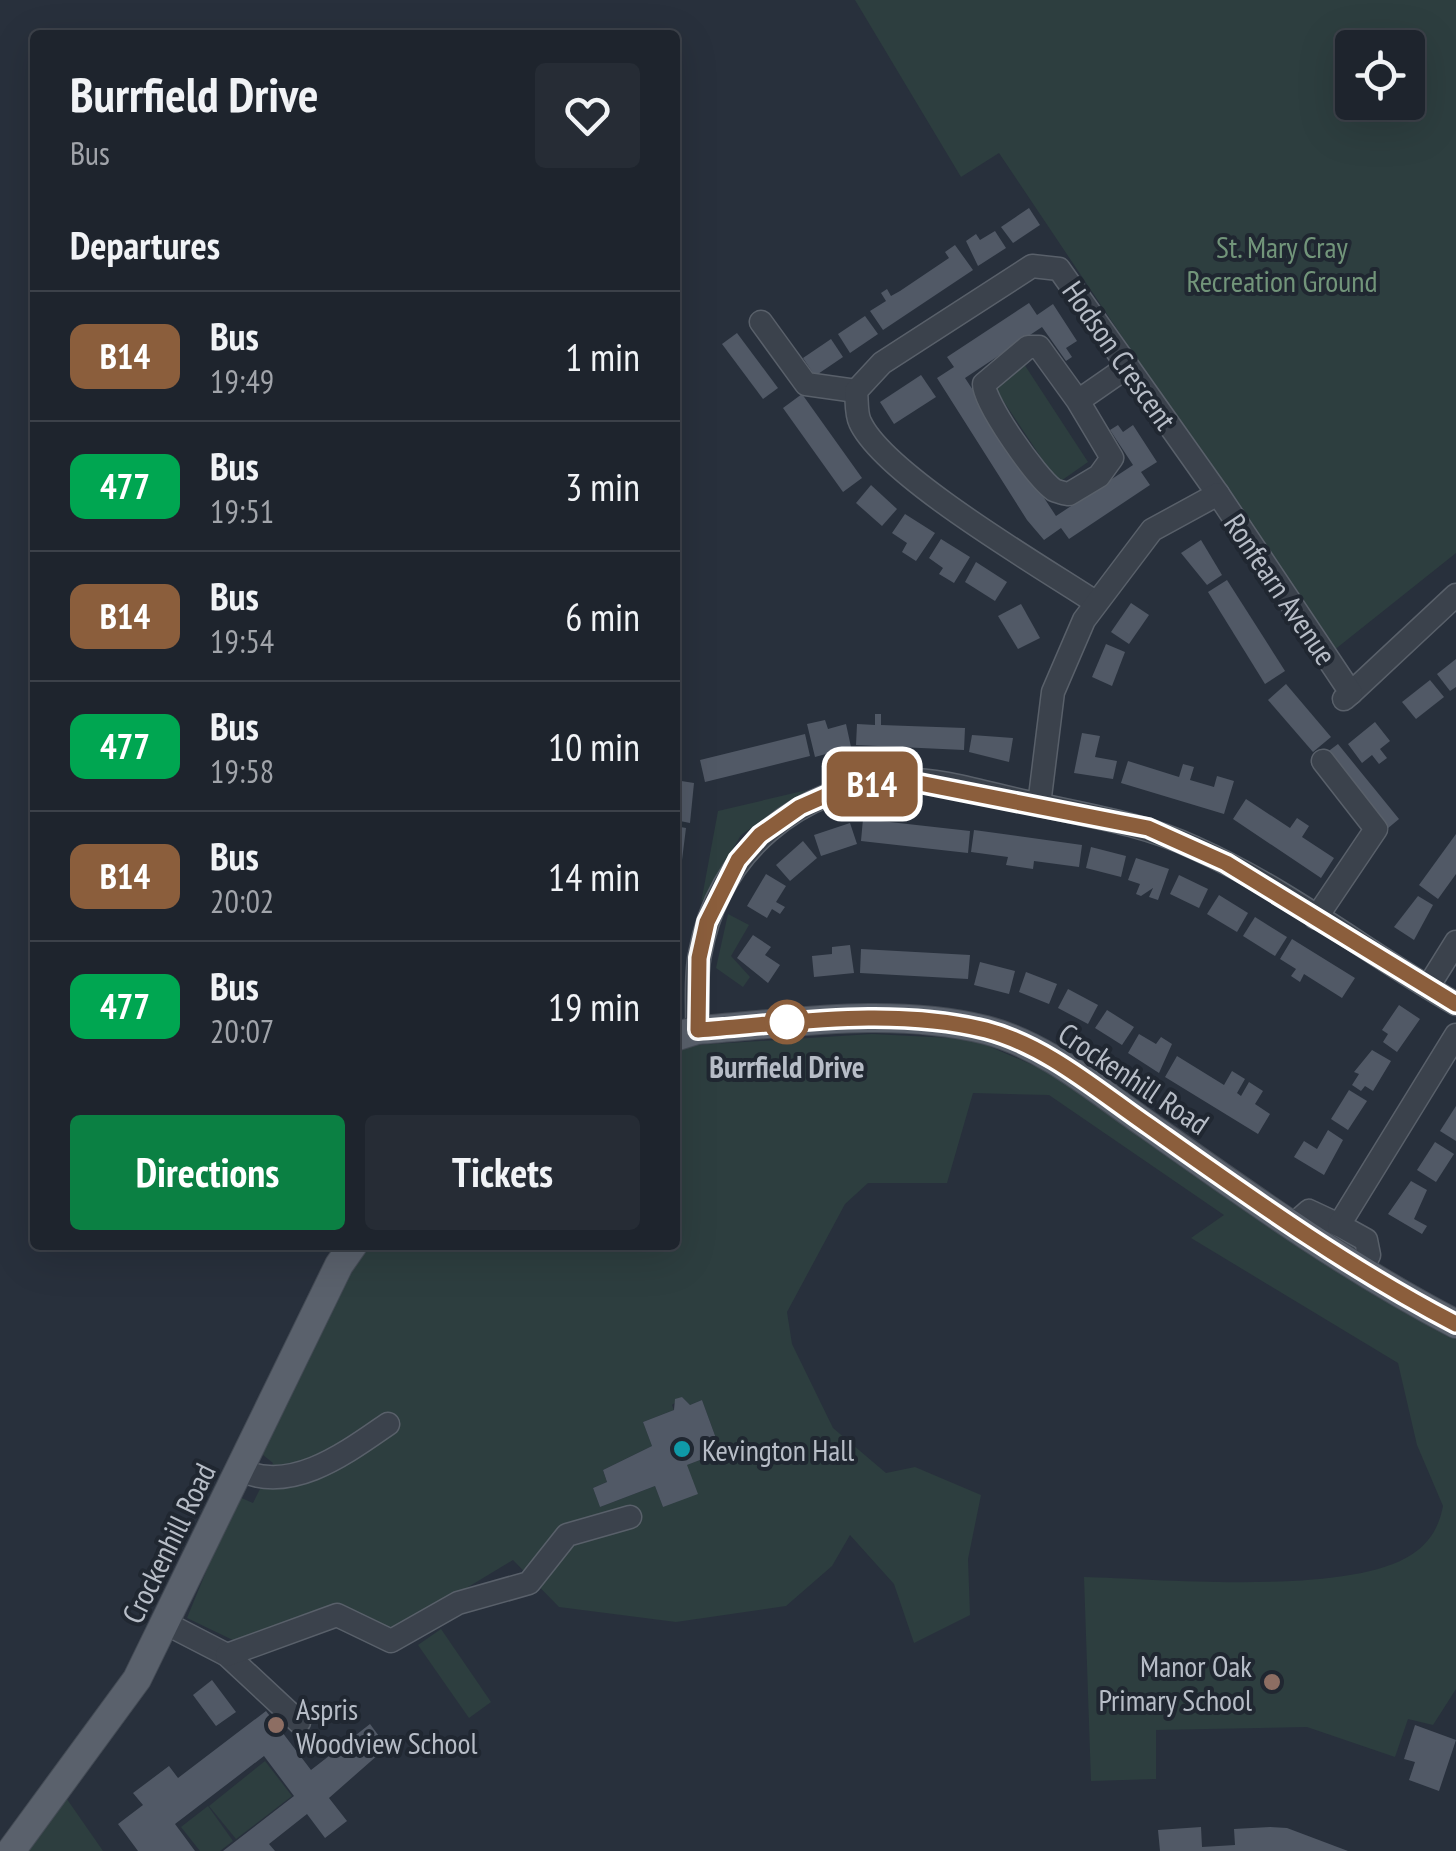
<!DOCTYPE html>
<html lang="en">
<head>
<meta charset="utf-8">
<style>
  :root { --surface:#1e242d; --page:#262c35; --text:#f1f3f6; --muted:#a1a4aa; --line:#3c4149; --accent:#0b8043 }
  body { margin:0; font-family:"PT Sans Narrow",sans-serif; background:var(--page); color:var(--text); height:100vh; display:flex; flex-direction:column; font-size:38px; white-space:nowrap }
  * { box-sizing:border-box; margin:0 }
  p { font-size:32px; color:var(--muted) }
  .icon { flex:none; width:55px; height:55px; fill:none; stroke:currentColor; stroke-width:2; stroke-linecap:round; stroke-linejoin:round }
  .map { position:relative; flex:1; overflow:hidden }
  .sheet { position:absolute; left:30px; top:30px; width:650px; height:1220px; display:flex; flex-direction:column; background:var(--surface); border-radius:10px; box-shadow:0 10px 40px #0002,0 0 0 2px var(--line) }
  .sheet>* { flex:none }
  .badge { padding:0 20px; border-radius:15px; font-size:35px; line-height:65px }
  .buttons { position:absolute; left:1335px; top:30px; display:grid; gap:20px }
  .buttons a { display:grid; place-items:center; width:90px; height:90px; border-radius:10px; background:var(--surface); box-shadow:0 10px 40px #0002,0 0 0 2px var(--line); font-size:50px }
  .map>.badge { position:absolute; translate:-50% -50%; box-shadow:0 0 0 5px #fff }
  h2 { padding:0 40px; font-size:38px; line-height:90px }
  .round { display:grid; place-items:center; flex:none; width:105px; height:105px; border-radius:10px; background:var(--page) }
  .summary { display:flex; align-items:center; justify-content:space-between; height:170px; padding:0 40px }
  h1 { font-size:48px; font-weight:700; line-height:75px }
  .action { display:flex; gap:20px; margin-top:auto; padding:20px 40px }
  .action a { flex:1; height:115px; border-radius:10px; background:var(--accent); color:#fff; font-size:40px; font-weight:700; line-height:115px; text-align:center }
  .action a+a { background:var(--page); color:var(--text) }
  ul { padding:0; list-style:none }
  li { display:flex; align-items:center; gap:30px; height:130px; padding:0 40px; border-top:2px solid var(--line) }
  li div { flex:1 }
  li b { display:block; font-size:38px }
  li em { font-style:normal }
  li .badge { min-width:110px; font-weight:700; text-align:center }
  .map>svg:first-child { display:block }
  .green { fill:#2d3e3f; fill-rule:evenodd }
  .building { fill:#515966 }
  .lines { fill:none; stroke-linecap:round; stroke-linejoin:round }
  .minor-casing { stroke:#59606a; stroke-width:25 }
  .major-casing { stroke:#444b55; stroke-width:30 }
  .minor { stroke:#3b424c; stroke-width:22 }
  .major { stroke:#5a616c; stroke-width:28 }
  .line-casing { stroke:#fff; stroke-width:22 }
  .line { stroke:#8b5e3c; stroke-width:15 }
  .stop-dot { fill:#fff; stroke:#8b5e3c; stroke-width:5 }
  .culture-dot { fill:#0f9aa8; stroke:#202731; stroke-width:4 }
  .education-dot { fill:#8d6e63; stroke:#202731; stroke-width:4 }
  .labels { text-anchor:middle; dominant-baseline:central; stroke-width:8; stroke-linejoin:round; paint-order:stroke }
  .park-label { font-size:30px; fill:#72957a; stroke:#202731 }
  .street-label { font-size:30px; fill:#b7bdc7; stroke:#202731 }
  .stop-label { font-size:30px; font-weight:bold; fill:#b7bdc7; stroke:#202731 }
  .poi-label { font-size:30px; fill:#b7bdc7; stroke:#202731; text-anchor:start }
</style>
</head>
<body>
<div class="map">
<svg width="1456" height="1851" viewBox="0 0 1456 1851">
  <rect width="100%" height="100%" fill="#28303c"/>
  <g class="green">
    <path d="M855,0H1456V553L1333,651L999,153L961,177ZM1352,48H1408V102H1352Z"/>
    <polygon points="1024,364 1088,462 1058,483 992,384"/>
    <polygon points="807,790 741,835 701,903 718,811"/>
    <polygon points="728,914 749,925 731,956 750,977 743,987 716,968"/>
    <path d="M872,1034L972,1039L1056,1075L1456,1333V1689L1433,1725L1408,1719L1395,1757L1307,1727L1156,1730V1779L1091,1781L1084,1577C1161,1579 1348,1596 1411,1555C1430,1543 1439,1527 1443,1506L1417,1445L1398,1363L1191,1238L1224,1215L1049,1095L973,1093L947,1183H868L845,1204L787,1312L792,1344L833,1428L886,1473L915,1467L981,1495L968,1559L970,1615L914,1643L894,1584L850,1535L832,1566L786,1606L676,1622L559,1607L513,1560L392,1633L340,1605L239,1643L187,1618L237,1496L253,1503L273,1463L258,1451L365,1245H675V1052L681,1046ZM682,1397L690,1405L702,1400L721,1452L687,1465L663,1507L655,1486L600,1507L593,1488L607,1482L603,1470L652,1446L643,1422L674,1410L672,1405Z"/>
    <polygon points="441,1629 491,1702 469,1718 418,1645"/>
    <polygon points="265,1761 292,1796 236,1839 209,1806"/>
    <polygon points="62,1792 103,1851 20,1851"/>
    <polygon points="208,1806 233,1841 220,1851 200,1851 181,1827"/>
  </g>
  <g class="building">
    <polygon points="1029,208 1040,225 1013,243 1001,227"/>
    <polygon points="995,231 1006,248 978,266 966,241 976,234 980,240"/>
    <polygon points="955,245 973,270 883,330 870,311 886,301 881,293 887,289 891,296 900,291 949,258 945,252"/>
    <polygon points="1029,303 1037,315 1053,304 1077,341 1066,348 1072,357 1066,361 1042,327 965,378 1056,516 1133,465 1110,430 1118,425 1123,432 1133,425 1157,462 1141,472 1150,485 1069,539 1061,528 1044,540 1027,520 937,378 954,367 947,357"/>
    <polygon points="865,316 878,334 850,353 838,334"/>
    <polygon points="737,333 778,388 763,399 722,344"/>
    <polygon points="831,339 843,357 815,376 803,358"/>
    <polygon points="921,375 936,397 894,424 880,402"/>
    <polygon points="802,394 862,478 843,492 783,408"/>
    <polygon points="871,485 897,509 882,526 856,503"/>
    <polygon points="905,514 935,533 916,561 902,552 907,543 892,533"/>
    <polygon points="941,539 970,557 954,583 939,574 943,568 929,558"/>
    <polygon points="1201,540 1222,575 1207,585 1181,553"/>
    <polygon points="976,562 1007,582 995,601 965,582"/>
    <polygon points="1227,580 1285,671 1265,684 1208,592"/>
    <polygon points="1131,603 1149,615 1129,644 1111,632"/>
    <polygon points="1021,604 1040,638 1018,649 998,616"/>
    <polygon points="1106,644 1125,652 1112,686 1092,677"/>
    <polygon points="1456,659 1456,687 1450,691 1437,674"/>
    <polygon points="1430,680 1444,697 1416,719 1402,702"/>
    <polygon points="1286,684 1331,737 1313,752 1268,700"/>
    <polygon points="875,714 881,714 881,725 965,728 964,750 856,745 857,724 875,725"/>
    <polygon points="825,720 828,729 846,724 851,747 815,757 807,724"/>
    <polygon points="1375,722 1390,741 1380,749 1387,758 1379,764 1372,755 1362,763 1348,744"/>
    <polygon points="1082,733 1100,736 1095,757 1117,761 1113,779 1074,773"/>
    <polygon points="805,734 810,756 705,782 700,760"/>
    <polygon points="972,735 1013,738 1009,762 969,752"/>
    <polygon points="1338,744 1399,819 1387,829 1326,753"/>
    <polygon points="1128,761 1179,777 1183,764 1194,767 1190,780 1214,787 1217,776 1234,781 1224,814 1121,783"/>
    <polygon points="675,780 694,783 690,823 675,820"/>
    <polygon points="1246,799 1290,828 1297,818 1309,826 1302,837 1334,858 1321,878 1233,819"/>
    <polygon points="863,819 970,831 968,853 861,841"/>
    <polygon points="850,823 857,844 821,856 814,835"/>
    <polygon points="675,826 686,828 681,868 675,867"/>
    <polygon points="974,830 1082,845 1079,867 1034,861 1033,869 1006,865 1008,857 971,852"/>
    <polygon points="1456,834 1456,874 1438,899 1419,885"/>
    <polygon points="803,841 817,858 790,881 776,865"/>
    <polygon points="1091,847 1126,856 1121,877 1086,868"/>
    <polygon points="1136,858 1169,869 1158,900 1149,897 1153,888 1141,896 1136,894 1140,884 1128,880"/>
    <polygon points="766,874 786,886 776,902 785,907 780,914 772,909 767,918 747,906"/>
    <polygon points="1179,875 1208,889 1199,908 1170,894"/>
    <polygon points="1219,895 1248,913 1237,932 1207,914"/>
    <polygon points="1418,896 1433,905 1414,940 1394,927"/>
    <polygon points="1255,917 1287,937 1275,956 1243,936"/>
    <polygon points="753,935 771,947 765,955 780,965 768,983 737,958"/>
    <polygon points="1292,939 1355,978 1342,998 1304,974 1300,982 1291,976 1296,969 1280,959"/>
    <polygon points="850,945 854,973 814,977 812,956 832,954 832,947"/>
    <polygon points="861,949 970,955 968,979 860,973"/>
    <polygon points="980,962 1015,971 1009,994 974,985"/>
    <polygon points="1026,972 1057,984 1049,1004 1019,992"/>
    <polygon points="1068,989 1098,1005 1088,1024 1058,1008"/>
    <polygon points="1399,1005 1420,1019 1397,1052 1383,1042 1388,1034 1382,1030"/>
    <polygon points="1107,1010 1134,1027 1122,1045 1095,1028"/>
    <polygon points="1139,1034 1156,1044 1161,1037 1172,1044 1159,1073 1128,1053"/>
    <polygon points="1372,1050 1391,1061 1373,1091 1365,1086 1361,1091 1352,1085 1359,1074 1354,1072"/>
    <polygon points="1177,1056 1224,1085 1232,1071 1245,1079 1237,1093 1241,1096 1249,1082 1263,1091 1255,1104 1270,1114 1258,1134 1165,1077"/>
    <polygon points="1349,1090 1367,1101 1348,1130 1331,1119"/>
    <polygon points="1456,1106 1456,1141 1440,1131"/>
    <polygon points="1328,1130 1343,1140 1324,1175 1294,1157 1304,1141 1317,1149"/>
    <polygon points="1435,1142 1454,1154 1436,1182 1417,1170"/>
    <polygon points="1411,1181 1427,1190 1414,1219 1427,1226 1422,1234 1388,1214"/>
    <polygon points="682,1397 690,1405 702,1400 721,1452 687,1465 698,1494 663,1507 655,1486 600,1507 593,1488 607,1482 603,1470 652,1446 643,1422 674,1410 675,1399"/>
    <polygon points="212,1680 236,1712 216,1726 193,1695"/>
    <polygon points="266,1711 311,1770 370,1724 387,1747 329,1798 347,1821 325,1838 307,1814 269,1844 275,1851 223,1851 294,1796 264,1756 175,1824 195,1851 138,1851 118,1824 143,1805 133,1793 169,1766 178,1778"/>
    <polygon points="1415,1725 1456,1740 1439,1791 1409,1780 1415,1762 1404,1759"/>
    <polygon points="1201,1827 1202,1847 1235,1845 1234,1829 1270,1827 1287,1828 1348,1851 1160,1851 1158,1830"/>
  </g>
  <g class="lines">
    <g class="minor-casing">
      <g id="minor">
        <polyline points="761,322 806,384 856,391"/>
        <path d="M1078,401L1039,347H1028L984,384C984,403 1036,477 1054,490C1056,491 1066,494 1069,494L1099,476L1112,458L1078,401L1127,367"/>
        <path d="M1095,602C1042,567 884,475 860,422C856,414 857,400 856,391L882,363L1032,266L1059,269L1218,494"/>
        <polyline points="1351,693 1456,595"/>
        <polyline points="1039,805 1053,692 1084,620 1152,530 1218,494 1351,693 1344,699"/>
        <polyline points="1316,918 1376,829 1323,761"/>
        <polyline points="1428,987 1456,942"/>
        <path d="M697,1030C698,1005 695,978 700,954C718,853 798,785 900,780C941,778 987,794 1027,802C1084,815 1142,823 1195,848C1287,889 1369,954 1456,1004"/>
        <polyline points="1293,1225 1309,1211 1339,1225"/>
        <polyline points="1361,1271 1369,1255 1366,1240 1339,1225 1456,1035"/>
        <path d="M240,1470C292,1494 346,1453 388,1424"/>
        <polyline points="165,1623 227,1655 299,1722"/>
        <polyline points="227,1655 337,1615 391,1641 458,1603 529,1583 567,1535 630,1517"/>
      </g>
    </g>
    <g class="major-casing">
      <g id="major">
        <path d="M675,1037L697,1030C792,1023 892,1007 986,1030C1047,1046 1098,1091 1149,1126C1248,1196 1348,1268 1456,1324"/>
        <polyline points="11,1851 137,1679 339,1265 353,1245"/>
      </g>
    </g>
    <use href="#minor" class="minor"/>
    <use href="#major" class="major"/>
  </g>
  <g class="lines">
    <g class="line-casing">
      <path id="line" d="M1456,1004L1226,863L1148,828L904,780L834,792L800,807L760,835L738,860L707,922L699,958L698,1030C792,1023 892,1007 986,1030C1047,1046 1098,1091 1149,1126C1248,1196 1348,1268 1456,1324"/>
    </g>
    <use href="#line" class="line"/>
  </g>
  <circle class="stop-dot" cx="787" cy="1022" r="20"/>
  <circle class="culture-dot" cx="682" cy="1449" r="10"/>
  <g class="education-dot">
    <circle cx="1272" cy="1682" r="10"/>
    <circle cx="276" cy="1725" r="10"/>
  </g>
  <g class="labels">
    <g class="park-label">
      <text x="1282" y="246">St. Mary Cray<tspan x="1282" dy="34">Recreation Ground</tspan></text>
    </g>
    <g class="street-label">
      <text transform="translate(1120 355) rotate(55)">Hodson Crescent</text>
      <text transform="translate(1281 589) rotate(56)">Ronfearn Avenue</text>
      <text transform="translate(1134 1078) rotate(34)">Crockenhill Road</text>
      <text transform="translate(168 1543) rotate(-64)">Crockenhill Road</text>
    </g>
    <g class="stop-label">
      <text x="787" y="1066">Burrfield Drive</text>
    </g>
    <g class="poi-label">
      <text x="702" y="1449">Kevington Hall</text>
      <text x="1252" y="1665" text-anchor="end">Manor Oak<tspan x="1252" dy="34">Primary School</tspan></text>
      <text x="296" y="1708">Aspris<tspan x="296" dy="34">Woodview School</tspan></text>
    </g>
  </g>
</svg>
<div class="buttons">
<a><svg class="icon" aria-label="locate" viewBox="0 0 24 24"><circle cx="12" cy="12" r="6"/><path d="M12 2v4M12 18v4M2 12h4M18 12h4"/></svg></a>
</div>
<b class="badge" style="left:872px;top:784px;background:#8b5e3c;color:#fff">B14</b>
<section class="sheet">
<div class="summary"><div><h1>Burrfield Drive</h1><p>Bus</p></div><a class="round"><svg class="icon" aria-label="heart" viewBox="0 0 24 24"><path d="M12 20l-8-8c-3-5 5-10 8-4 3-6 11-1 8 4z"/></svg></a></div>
<h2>Departures</h2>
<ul>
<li><span class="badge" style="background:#8b5e3c;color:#fff">B14</span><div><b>Bus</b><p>19:49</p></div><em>1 min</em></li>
<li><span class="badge" style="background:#00a651;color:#fff">477</span><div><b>Bus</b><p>19:51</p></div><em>3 min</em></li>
<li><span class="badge" style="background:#8b5e3c;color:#fff">B14</span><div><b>Bus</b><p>19:54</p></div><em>6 min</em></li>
<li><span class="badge" style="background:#00a651;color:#fff">477</span><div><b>Bus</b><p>19:58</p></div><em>10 min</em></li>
<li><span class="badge" style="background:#8b5e3c;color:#fff">B14</span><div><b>Bus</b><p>20:02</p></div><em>14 min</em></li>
<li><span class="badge" style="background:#00a651;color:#fff">477</span><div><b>Bus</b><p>20:07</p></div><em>19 min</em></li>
</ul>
<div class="action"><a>Directions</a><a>Tickets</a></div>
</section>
</div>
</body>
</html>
